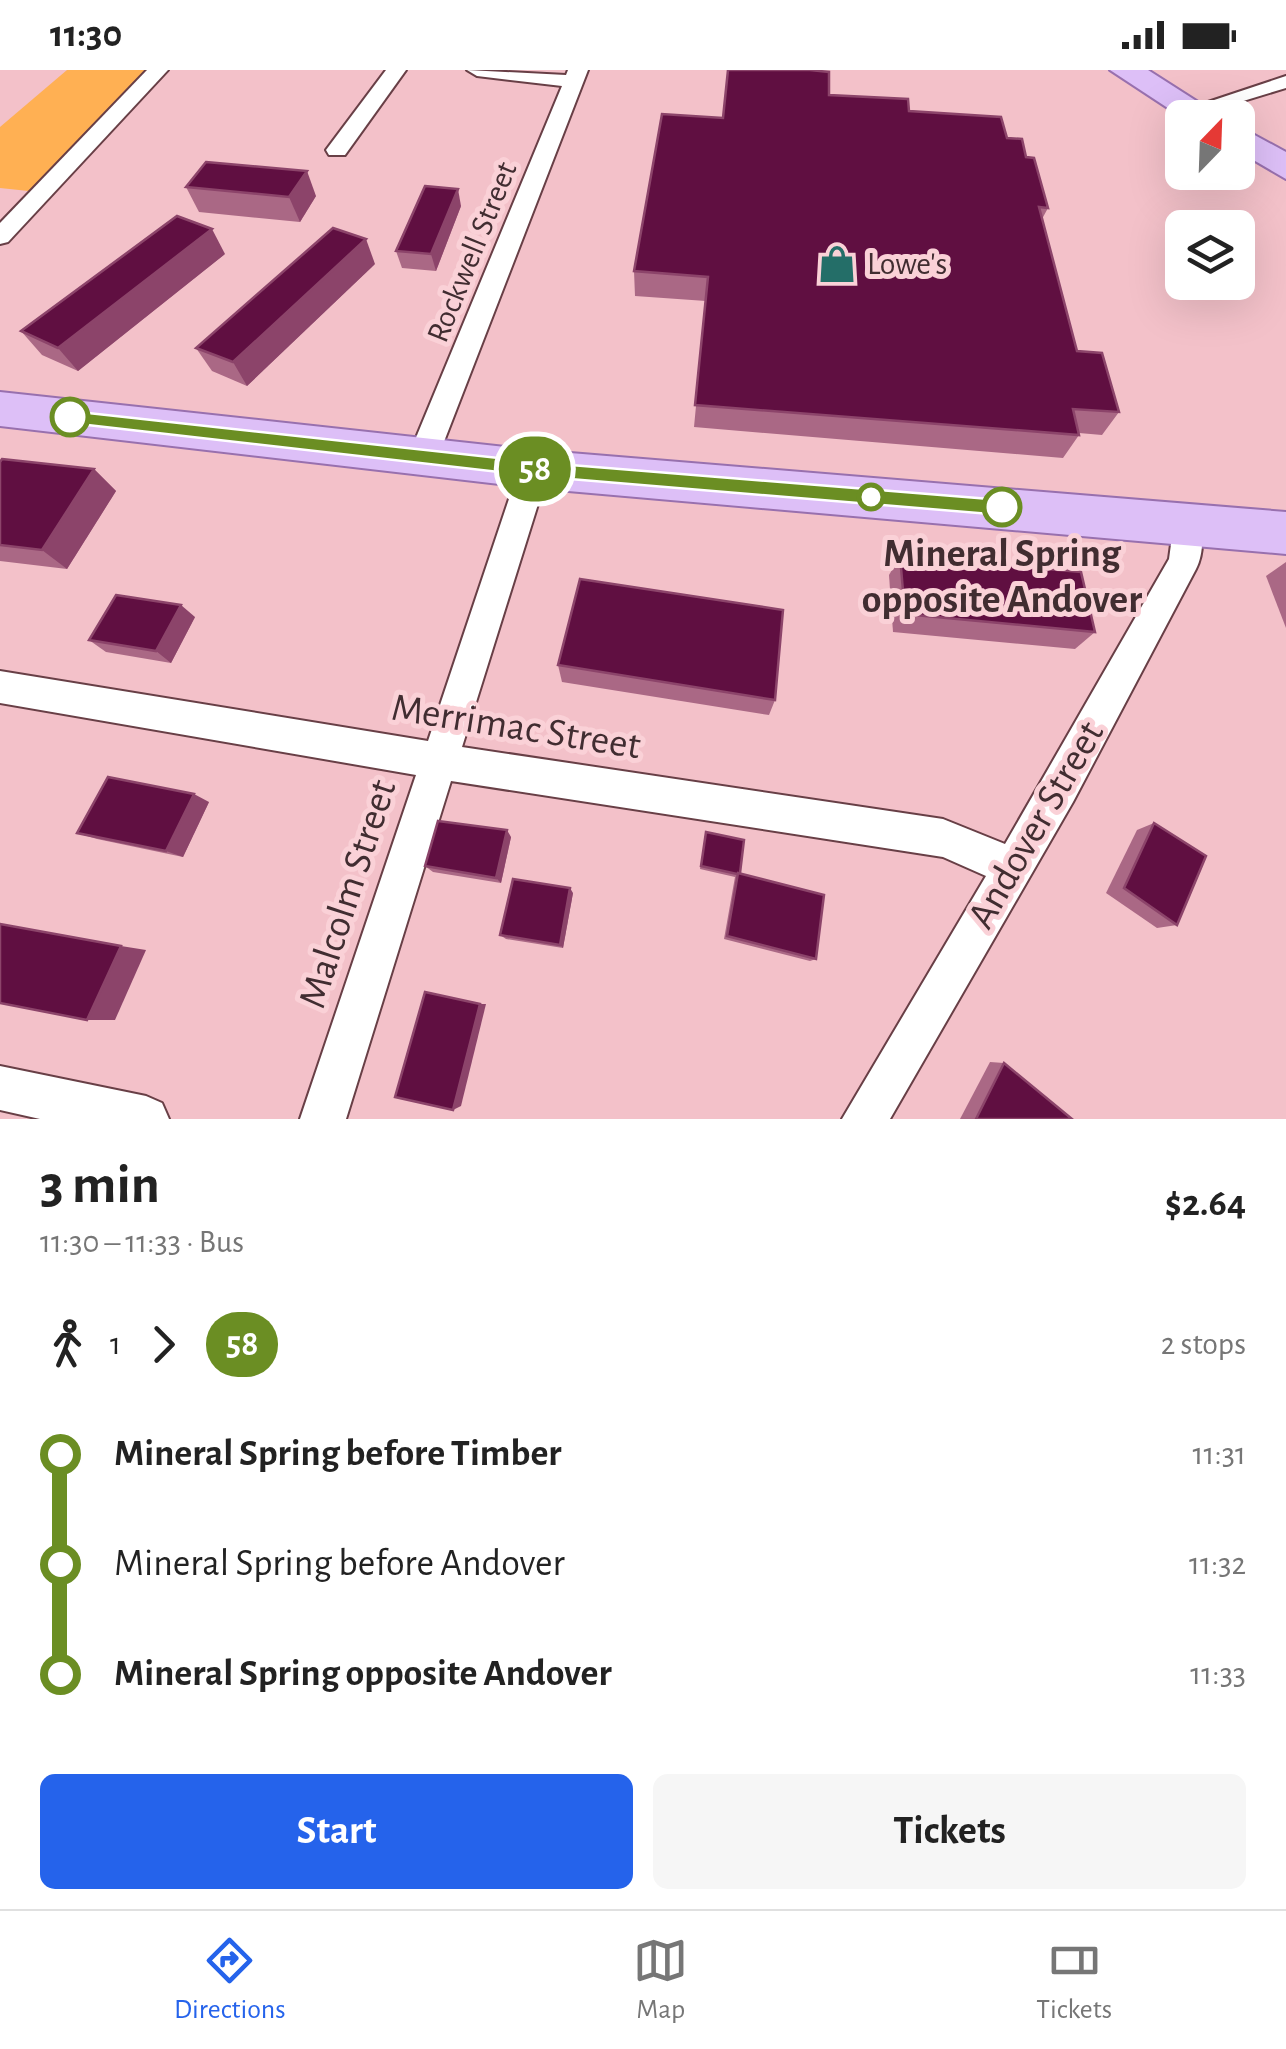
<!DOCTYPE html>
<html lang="en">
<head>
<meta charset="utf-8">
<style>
  :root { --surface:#fff; --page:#f6f6f6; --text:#222; --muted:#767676; --line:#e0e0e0; --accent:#2563eb }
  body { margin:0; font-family:"Alegreya Sans",sans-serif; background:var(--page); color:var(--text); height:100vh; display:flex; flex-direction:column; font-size:38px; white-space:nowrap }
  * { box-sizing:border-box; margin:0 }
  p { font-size:32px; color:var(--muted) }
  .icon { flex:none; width:55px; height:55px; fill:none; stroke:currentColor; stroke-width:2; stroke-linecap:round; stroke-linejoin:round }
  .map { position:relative; height:1049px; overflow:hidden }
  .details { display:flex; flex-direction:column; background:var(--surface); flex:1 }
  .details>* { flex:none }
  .badge { padding:0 20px; border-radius:32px; font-size:35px; line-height:65px }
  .needle { width:65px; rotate:23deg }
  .tools { position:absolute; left:1165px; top:30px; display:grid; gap:20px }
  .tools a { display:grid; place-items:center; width:90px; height:90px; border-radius:15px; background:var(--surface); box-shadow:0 10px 40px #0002; font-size:50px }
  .map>.badge { position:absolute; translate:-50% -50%; box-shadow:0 0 0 5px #fff }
  .legs { display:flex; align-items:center; gap:15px; height:110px; padding:0 40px; font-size:32px }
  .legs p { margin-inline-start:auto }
  .head { display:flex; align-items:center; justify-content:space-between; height:170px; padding:0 40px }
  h1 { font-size:55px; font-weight:700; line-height:75px }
  .action { display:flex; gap:20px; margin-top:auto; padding:20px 40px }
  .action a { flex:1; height:115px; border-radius:15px; background:var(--accent); color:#fff; font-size:40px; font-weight:700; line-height:115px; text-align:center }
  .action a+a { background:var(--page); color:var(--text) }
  ul { padding:0 40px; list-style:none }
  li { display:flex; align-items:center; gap:35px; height:110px; font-size:38px }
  li i { display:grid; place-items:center; width:15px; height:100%; margin:0 12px; background:currentColor }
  li i::after { content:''; width:25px; height:25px; margin:-12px; border:8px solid; border-radius:50%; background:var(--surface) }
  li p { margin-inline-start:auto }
  li:first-child i { background:linear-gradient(#0000 50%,currentColor 0) }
  li:last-child i { background:linear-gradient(currentColor 50%,#0000 0) }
  .status { display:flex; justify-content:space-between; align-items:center; height:70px; padding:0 50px; background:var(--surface); direction:ltr }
  .status svg { height:28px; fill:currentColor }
  .menu { display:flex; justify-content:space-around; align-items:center; height:140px; border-top:2px solid var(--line); background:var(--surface); font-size:28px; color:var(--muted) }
  .menu a { display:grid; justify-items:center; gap:5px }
  .menu .selected { color:var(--accent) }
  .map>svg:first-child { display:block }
  .green { fill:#ffb053 }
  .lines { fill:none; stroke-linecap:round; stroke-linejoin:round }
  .minor-casing { stroke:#683f46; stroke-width:4 }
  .primary-casing { stroke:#9870ae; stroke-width:4 }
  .minor { fill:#fff; fill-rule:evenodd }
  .primary { fill:#ddbff7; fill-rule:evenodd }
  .wall { fill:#aa6885 }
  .shaded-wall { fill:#8c446a }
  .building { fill:#600f41; stroke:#8c446a; stroke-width:2.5 }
  .line-1 { fill:#6b8e23; stroke:#fff; stroke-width:2.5 }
  .stop-1-dot { fill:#fff; stroke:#6b8e23; stroke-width:5 }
  .labels { text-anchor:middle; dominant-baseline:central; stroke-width:10; stroke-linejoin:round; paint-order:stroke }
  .far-street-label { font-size:32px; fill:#412d31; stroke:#fad1d7 }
  .far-poi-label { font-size:32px; fill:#412d31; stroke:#fad1d7; text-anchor:start }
  .stop-label { font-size:40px; font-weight:bold; fill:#412d31; stroke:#fad1d7 }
  .street-label { font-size:40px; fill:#412d31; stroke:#fad1d7 }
</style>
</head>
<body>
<div class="status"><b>11:30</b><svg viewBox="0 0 49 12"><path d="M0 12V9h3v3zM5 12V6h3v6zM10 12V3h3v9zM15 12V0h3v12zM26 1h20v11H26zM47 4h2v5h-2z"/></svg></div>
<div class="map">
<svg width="1286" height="1049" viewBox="0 0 1286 1049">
  <rect width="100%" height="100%" fill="#f3c1c9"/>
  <polygon class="green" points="67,0 156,0 38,122 0,118 0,57"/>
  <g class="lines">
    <g class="minor-casing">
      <g id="minor">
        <polygon points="147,0 168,0 8,172 0,174 0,153"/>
        <polygon points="386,0 406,0 345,85 329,85 326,80"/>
        <polygon points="467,0 566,5 568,0 588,0 438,387 433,395 413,395 408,387 562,16 477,6"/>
        <polygon points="1286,6 1286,18 1194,46 1184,40"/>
        <path d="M534,388L544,391L549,399L462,677L943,749L1005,774L1169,489L1175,445L1186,441L1197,445C1204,460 1204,484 1196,499L1073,732L890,1049H842L986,806L943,787L451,711L346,1049H300L416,705L0,633V601L428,671L519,399L524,391Z"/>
        <polygon points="0,996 146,1026 162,1033 169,1049 40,1049 0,1040"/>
      </g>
    </g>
    <g class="primary-casing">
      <g id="primary">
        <polygon points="1110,0 1148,0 1223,48 1183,48"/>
        <polygon points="1238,56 1286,82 1286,109 1238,81"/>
        <polygon points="0,322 534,380 1286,442 1286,484 534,418 0,356"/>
      </g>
    </g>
    <use href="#minor" class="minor"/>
    <use href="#primary" class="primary"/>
  </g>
  <g class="wall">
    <polygon points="829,25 909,41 1007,68 1026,87 1048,138 1042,149 1077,281 1119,342 1102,365 1079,363 1079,365 1063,388 694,357 706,231 635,226 634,201 723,48"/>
    <polygon points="186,117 316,126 300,152 199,142"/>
    <polygon points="461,136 436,201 402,198 396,181"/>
    <polygon points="225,184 78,301 42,285 21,261"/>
    <polygon points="375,194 247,316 212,301 196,278"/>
    <polygon points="0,392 94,399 116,421 67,499 0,491"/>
    <polygon points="900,486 1095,562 1075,579 893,562 889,505"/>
    <polygon points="1286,492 1286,558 1266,506"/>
    <polygon points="195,547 171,593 106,582 89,570"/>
    <polygon points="558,595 775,630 769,645 562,612"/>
    <polygon points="209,732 183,787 97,769 77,763"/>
    <polygon points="1154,753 1177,855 1157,858 1106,823 1137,760"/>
    <polygon points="705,766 740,803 816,889 810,891 724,869 735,807 700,799"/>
    <polygon points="511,767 501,813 433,802 425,796"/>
    <polygon points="573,823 563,878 506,869 500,865"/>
    <polygon points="990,992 1004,993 1072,1049 960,1049"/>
  </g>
  <g class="shaded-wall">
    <polygon points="307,101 316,126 300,152 289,127"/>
    <polygon points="458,119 461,136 436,201 431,184"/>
    <polygon points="212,159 225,184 78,301 58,278"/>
    <polygon points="366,169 375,194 247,316 233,292"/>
    <polygon points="94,399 116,421 67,499 42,480"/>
    <polygon points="181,535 195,547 171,593 156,581"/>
    <polygon points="194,724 209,732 183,787 166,781"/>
    <polygon points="507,760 511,767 501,813 496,808"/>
    <polygon points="570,818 573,823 563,878 560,875"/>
    <polygon points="121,876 146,880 115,950 87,950"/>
    <polygon points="480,934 486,934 461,1036 453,1040"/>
  </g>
  <g class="building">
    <polygon points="728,0 810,0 829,2 829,25 908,29 909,41 1001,47 1007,68 1022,69 1026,87 1034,88 1048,138 1039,137 1077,281 1102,283 1119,342 1073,339 1079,365 695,335 708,207 634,201 662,44 723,48"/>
    <polygon points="206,92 307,101 289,127 186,117"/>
    <polygon points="425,116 458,119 431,184 396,181"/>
    <polygon points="177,146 212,159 58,278 21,261"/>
    <polygon points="333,158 366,169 233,292 196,278"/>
    <polygon points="2,389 94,399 42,480 0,475 0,392"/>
    <polygon points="900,486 1081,502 1095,562 905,544"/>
    <polygon points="580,509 783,540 775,630 558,595"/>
    <polygon points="116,525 181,535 156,581 89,570"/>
    <polygon points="108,707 194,724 166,781 77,763"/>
    <polygon points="438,751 507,760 496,808 425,796"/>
    <polygon points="1154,753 1206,786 1177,855 1124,818"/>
    <polygon points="706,762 744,770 740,803 737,804 701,796"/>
    <polygon points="738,803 824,825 816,889 727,866"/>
    <polygon points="513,809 570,818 560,875 500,865"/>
    <polygon points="0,854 121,876 87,950 0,933"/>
    <polygon points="425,922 480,934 453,1040 395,1027"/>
    <polygon points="1004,993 1072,1049 976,1049"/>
  </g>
  <polygon class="line-1" points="70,341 534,392 1002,430 1011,437 1002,445 534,406 70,353 61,347"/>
  <defs>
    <g id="shop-bare" transform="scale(3)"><path d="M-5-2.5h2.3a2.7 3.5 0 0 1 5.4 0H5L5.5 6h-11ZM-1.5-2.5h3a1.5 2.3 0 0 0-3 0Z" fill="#246e68" stroke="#fad1d7" stroke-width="2.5" paint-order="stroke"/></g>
  </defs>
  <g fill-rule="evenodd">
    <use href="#shop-bare" x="837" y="194"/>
  </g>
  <g class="stop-1-dot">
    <circle cx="70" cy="347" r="18"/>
    <circle cx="871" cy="427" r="12"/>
    <circle cx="1002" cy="437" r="18"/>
  </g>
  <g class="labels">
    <g class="far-street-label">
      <text transform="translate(472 182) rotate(-68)">Rockwell Street</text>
    </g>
    <g class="far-poi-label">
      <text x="867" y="194">Lowe's</text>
    </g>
    <g class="stop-label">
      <text x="1002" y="484">Mineral Spring<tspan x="1002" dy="46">opposite Andover</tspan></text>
    </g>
    <g class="street-label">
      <text transform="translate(516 657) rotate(9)">Merrimac Street</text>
      <text transform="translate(1036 755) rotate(-60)">Andover Street</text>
      <text transform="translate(348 824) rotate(-72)">Malcolm Street</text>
    </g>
  </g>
</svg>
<div class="tools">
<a><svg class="needle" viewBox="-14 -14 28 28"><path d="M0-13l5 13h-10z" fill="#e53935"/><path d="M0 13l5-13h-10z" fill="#767676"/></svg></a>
<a><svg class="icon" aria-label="layers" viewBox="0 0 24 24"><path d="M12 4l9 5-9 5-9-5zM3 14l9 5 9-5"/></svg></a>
</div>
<b class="badge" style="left:535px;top:399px;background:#6b8e23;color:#fff">58</b>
</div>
<section class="details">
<div class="head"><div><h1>3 min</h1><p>11:30 – 11:33 · Bus</p></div><b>$2.64</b></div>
<div class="legs"><svg class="icon" aria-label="walk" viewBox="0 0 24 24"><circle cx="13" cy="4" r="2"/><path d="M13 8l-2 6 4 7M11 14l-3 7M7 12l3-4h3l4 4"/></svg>1<svg class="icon" aria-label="forward" viewBox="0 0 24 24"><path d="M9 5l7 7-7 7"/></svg><b class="badge" style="background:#6b8e23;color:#fff">58</b><p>2 stops</p></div>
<ul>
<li><i style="color:#6b8e23"></i><b>Mineral Spring before Timber</b><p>11:31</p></li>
<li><i style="color:#6b8e23"></i><span>Mineral Spring before Andover</span><p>11:32</p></li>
<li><i style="color:#6b8e23"></i><b>Mineral Spring opposite Andover</b><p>11:33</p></li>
</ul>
<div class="action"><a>Start</a><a>Tickets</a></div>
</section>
<nav class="menu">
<a class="selected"><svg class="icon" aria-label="directions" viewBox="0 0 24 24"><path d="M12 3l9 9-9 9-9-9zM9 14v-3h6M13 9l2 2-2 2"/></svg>Directions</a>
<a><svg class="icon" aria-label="map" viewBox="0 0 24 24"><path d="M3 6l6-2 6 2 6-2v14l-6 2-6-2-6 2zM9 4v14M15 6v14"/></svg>Map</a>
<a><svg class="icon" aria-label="tickets" viewBox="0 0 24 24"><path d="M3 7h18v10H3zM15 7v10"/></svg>Tickets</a>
</nav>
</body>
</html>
